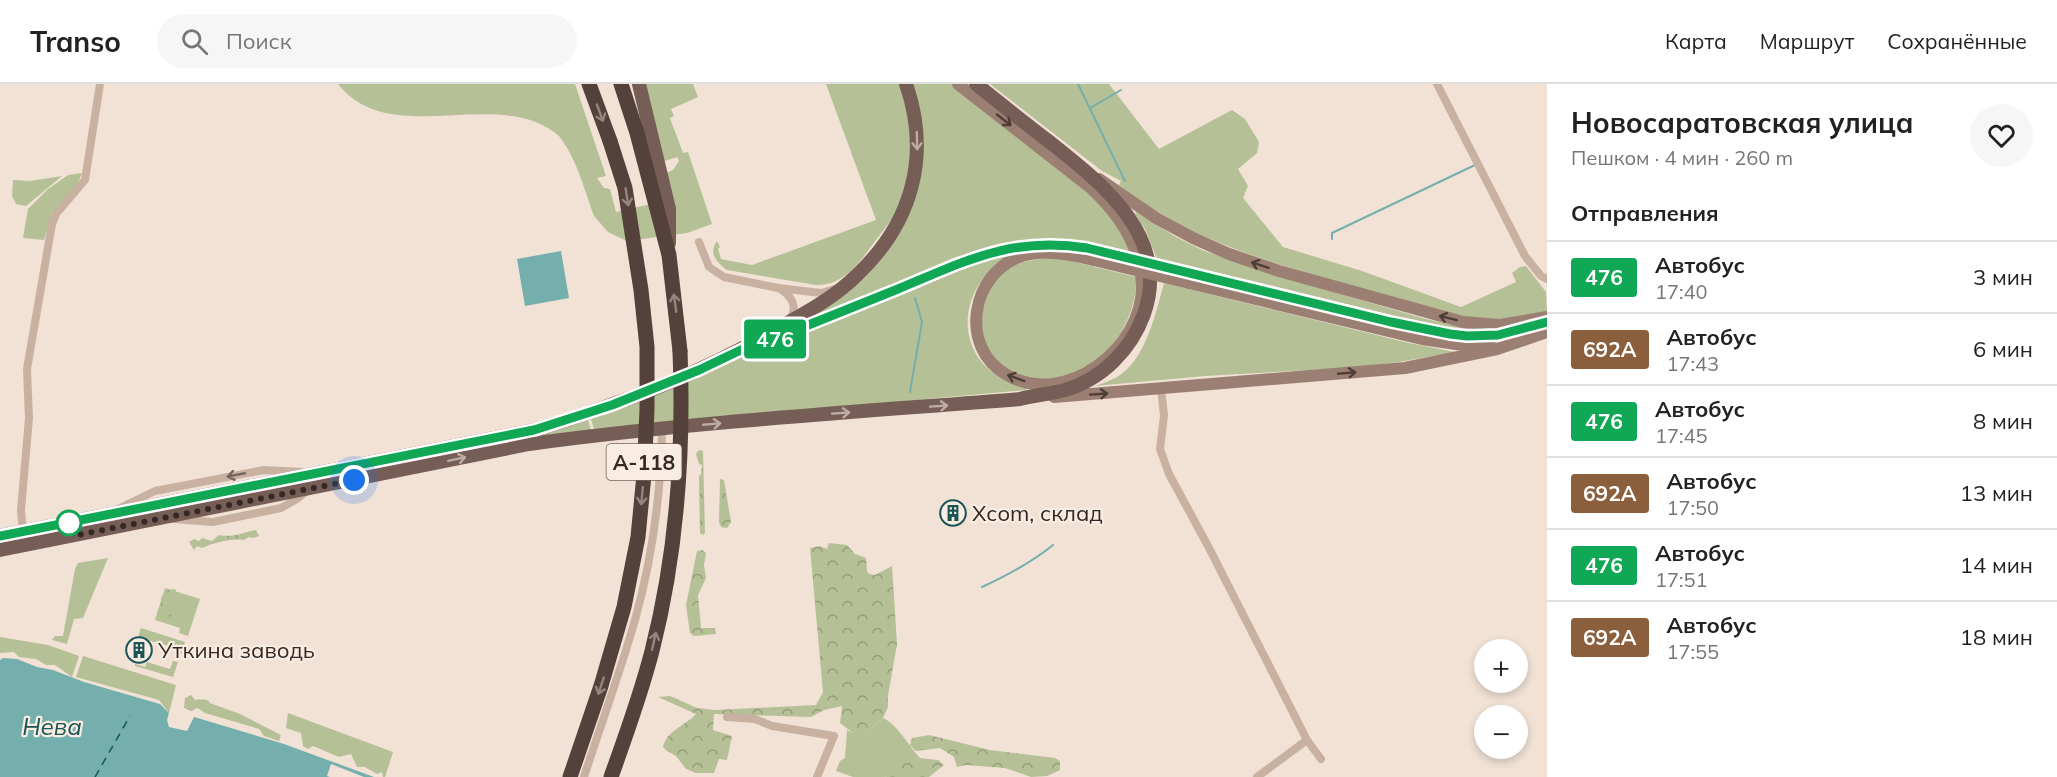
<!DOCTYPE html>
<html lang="ru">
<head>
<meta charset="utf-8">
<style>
  :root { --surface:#fff; --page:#f6f6f6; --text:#222; --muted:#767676; --line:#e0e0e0 }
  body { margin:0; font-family:Mulish,sans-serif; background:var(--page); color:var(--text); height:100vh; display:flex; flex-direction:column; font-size:22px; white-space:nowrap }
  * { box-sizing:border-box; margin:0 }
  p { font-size:20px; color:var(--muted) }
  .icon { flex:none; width:33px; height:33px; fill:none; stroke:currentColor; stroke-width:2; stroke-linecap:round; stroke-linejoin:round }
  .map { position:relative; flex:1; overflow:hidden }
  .panel { display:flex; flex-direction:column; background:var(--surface); width:510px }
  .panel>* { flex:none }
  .badge { padding:0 12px; border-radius:4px; font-size:21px; line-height:39px }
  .buttons { position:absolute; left:1474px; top:555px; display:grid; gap:12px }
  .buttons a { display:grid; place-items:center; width:54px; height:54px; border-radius:50%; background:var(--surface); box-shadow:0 3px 9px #0003; font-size:30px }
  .you { position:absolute; width:30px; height:30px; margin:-15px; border:4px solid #fff; border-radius:50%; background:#1a73e8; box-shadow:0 0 0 9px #1a73e833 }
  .map>.badge { position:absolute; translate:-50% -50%; box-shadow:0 0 0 3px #fff }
  h2 { padding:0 24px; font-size:22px; line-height:54px }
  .round { display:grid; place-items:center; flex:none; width:63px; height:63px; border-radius:32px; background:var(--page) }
  .head { display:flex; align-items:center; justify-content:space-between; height:102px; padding:0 24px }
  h1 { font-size:28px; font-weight:700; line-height:45px }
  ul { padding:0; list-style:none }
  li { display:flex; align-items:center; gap:18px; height:72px; padding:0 24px; border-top:2px solid var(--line) }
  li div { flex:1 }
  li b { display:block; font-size:22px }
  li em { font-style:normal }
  li .badge { min-width:66px; font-weight:700; text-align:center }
  header { display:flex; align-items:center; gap:36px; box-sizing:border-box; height:84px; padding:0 30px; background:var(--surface); border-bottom:2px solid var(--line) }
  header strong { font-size:28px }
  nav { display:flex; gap:33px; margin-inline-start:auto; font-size:21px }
  .search { width:420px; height:54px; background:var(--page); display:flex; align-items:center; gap:15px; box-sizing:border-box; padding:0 21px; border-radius:33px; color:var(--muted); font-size:22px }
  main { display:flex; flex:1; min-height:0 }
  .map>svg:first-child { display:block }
  .grass { fill:#b5c096 }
  .forest { fill:url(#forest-crowns) }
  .water { fill:#74afad }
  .pier { fill:#f1e2d5 }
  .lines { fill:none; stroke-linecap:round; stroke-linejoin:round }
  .stream { stroke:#74afad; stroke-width:2 }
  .ferry { stroke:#195555; stroke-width:1.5; stroke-dasharray:8 6; stroke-linecap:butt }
  .minor { stroke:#c9b1a2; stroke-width:8 }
  .secondary { stroke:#9c7f73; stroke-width:12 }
  .primary { stroke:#765d55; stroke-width:14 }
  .motorway { stroke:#54413b; stroke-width:15 }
  .secondary-bridge { stroke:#9c7f73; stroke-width:12 }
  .motorway-bridge { stroke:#54413b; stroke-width:15 }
  .oneway { stroke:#96857d }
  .oneway2 { stroke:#4d3e38 }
  .oneway3 { stroke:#beaca2 }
  .oneway4 { stroke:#76665d }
  .line-casing { stroke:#fff; stroke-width:14 }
  .line { stroke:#10a855; stroke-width:9 }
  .walk { stroke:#332824; stroke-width:6; stroke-dasharray:0 10.8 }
  .stop-dot { fill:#fff; stroke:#10a855; stroke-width:3 }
  .labels { text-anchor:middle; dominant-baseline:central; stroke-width:4.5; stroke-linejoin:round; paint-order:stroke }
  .shield { fill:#f9ece1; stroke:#6e635d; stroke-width:1.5 }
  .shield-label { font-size:21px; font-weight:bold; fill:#332824 }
  .poi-label { font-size:22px; fill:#332824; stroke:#f9ece1; text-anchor:start }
  .water-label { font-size:24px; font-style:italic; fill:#195555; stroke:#f9ece1 }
</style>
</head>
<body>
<header>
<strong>Transo</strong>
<div class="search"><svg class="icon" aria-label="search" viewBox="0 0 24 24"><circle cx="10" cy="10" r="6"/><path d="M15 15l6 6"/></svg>Поиск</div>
<nav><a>Карта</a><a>Маршрут</a><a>Сохранённые</a></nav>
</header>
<main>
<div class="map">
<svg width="1547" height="693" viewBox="0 0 1547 693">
  <defs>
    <pattern id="forest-crowns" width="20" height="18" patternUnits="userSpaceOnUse" patternTransform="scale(1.5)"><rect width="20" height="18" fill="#b5c096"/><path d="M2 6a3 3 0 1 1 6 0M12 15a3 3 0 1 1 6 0" fill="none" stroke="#949c7a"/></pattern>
  </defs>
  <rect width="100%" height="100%" fill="#f1e2d5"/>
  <g class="grass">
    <path d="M338,0H575L606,92L597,94L604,104L610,105L616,128L672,115L666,89L673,86L679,77L677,73L662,78L643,0H693L698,13L671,25L674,32L670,34L683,69L688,68L712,140L687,149L627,157L608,148L594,132C584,105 577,75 559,52C498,0 391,67 338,0Z"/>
    <path d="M826,0H899C912,38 918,85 899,122C892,137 880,150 870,164C857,182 841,202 816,201L727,186C717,179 708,169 717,157L720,163L718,165L721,175L752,181L876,136Z"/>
    <polygon points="910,0 951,0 1101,119 1127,158 1132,169 1002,160 974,169 812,233 812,231 861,194 910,123"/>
    <polygon points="990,0 1109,0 1159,65 1232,26 1245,35 1259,58 1257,69 1238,85 1248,102 1243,114 1283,163 1362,187 1461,223 1516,198 1512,189 1520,183 1526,182 1546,208 1547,230 1519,236 1478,236 1361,205 1281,181 1240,167 1191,147 1153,125 1119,101 1121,97 1102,87"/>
    <polygon points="82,89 78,99 52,129 44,156 23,154 28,125 48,105 68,91"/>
    <polygon points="62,92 26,122 16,120 12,112 13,96 30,97"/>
    <polygon points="1136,128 1176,153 1202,166 1268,189 1422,234 1461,243 1461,246 1420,240 1157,175 1145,145 1135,130"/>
    <path d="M1010,169L1011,171C948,207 954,288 1027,304V306L594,345L591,335L978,177Z"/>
    <path d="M1041,175H1063L1136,193C1138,241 1099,292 1049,296C1000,299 968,255 988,211C999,185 1015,178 1041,175Z"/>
    <path d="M1164,199L1409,259L1455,268L1399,278L1348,284L1205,292L1095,302C1102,299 1110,297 1117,293C1146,276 1156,228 1164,199Z"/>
    <polygon points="588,336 591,346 540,352 540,350"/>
    <polygon points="108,474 83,534 74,535 67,560 52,556 55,552 63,552 75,485 78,479"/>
    <polygon points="165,504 200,515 188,552 179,549 180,544 155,536"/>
    <polygon points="141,544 185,558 181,571 177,569 177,565 138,553"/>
    <polygon points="0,553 48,561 79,572 72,593 55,581 46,581 36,575 19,573 14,568 0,569"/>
    <polygon points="83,572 176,601 169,629 159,616 76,593"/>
    <polygon points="173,577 178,578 173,593 135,582 135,580 145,583 147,578 170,585"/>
    <polygon points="199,615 240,630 281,651 279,657 264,652 259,645 205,629 190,619"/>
    <polygon points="288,629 393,668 385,693 383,693 382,688 377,690 365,683 357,683 351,670 339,673 313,662 308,665 303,662 301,649 286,644"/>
    <path d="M883,634C897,640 909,662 920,674L904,676L885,693H853L836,687L840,677L845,674L847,646L853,649H866Z"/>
  </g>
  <g class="forest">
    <polygon points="701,366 703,367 705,449 703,451 700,449 699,392 701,390 702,381 699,380 696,370 698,367"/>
    <polygon points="720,395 724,396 731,438 727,444 721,443 719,438"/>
    <path d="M256,446L259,452L253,454L249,453L244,456C232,454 213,459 202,464L197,462L194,466L189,458L194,455L199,457L202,454L212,457L219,451C233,454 244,448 256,446Z"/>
    <path d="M829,459L847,461L855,470L866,474L867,487L869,490L875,491L892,482L897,560L888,612V623L883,634L866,649L858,651L853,649L840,639L842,622L824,626L811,633L714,630L713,646L732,652L727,676L719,675L714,689H696L686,685L676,672L667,667L663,663C667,646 685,642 696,630L658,613L670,612L697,624L716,626L816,621L823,608L810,464L820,462L827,465Z"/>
    <polygon points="703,466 706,469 704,481 706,494 698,511 701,544 715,544 716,550 694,552 690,549 686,521 697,467"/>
    <polygon points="173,505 176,506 175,515 170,523 172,527 178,523 180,524 178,531 173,529 170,533 166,531 161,534 157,532 157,528 161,523 161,514 165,510 165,507"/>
    <polygon points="191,611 197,618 203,615 209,617 210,622 203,625 198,623 192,627 184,624 185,614"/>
    <polygon points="929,651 990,666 1055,674 1060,677 1060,686 1047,692 1031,693 1005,684 966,681 957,683 954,673 940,664 916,667 910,661 912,654"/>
    <polygon points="920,674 938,676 944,681 929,693 885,693 904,675"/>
  </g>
  <g class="water">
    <polygon points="561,167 569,214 525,222 517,175"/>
    <polygon points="3,574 17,575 37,583 53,586 84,598 160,620 169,629 167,636 169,643 187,647 194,633 201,635 284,660 374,693 0,693 0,576"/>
  </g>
  <polygon class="pier" points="331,680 364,693 330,693 327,692"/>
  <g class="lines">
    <g class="stream">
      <polyline points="1078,0 1125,97"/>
      <polyline points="1090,24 1121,6"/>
      <polyline points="1332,155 1332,149 1475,81"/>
      <polyline points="910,308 922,238 915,214"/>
      <path d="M982,503C1008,491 1031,479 1053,461"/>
    </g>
    <polyline class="ferry" points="95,693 130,632"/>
    <g class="minor">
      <polyline points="1437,0 1525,172 1541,192 1547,195"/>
      <polyline points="699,158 709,183 724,193 778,204 821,209 835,205"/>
      <path d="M779,204C792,212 799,223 789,237"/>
      <polyline points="1161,305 1164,331 1160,365 1169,390 1208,462 1307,656 1321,675"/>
      <polyline points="120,424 155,407 264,386 302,388"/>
      <polyline points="173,435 213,438 281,424 297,415 307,407"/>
      <polyline points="23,449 21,426 29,334 27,285 52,140 56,130 85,96 100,0"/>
      <polyline points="727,633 755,635 772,642 834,652 817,693"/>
      <path d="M584,693C601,640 620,589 635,536C652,475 661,408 662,345"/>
      <polyline points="1257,693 1307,656"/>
    </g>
    <g class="secondary">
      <path d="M958,0L1091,104C1119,130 1141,162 1142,202C1142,265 1066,324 1007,291C958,264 971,188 1022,172C1045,165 1071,171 1094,176"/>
      <polyline points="1099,95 1156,134 1193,154 1229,170 1279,187 1463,238 1500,241 1547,233"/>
      <path d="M1191,189C1241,202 1292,214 1342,226C1403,240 1464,262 1526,244"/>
      <polyline points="1189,199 1422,255 1463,261 1490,261"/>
      <path d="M756,261L771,256L992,168C1027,159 1061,159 1096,166"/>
      <polyline points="1054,313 1405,284 1497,265 1547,248"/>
    </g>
    <g class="primary">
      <polyline points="639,0 669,125 669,159"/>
      <path d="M0,452L534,346C614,322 694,293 766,251C797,233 831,217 857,191C912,139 931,72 906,0"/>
      <path d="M0,466L529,360C692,338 856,328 1020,315C1035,311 1050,310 1065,306C1102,295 1131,266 1144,230C1171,154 1104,101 1051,59C1026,40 1001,20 976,0"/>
    </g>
    <g class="motorway">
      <polyline points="589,0 610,57"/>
      <polyline points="621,0 637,49 669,171 680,267"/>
    </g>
    <g class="secondary-bridge">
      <polyline points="1096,166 1191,189"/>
      <polyline points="1094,176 1189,199"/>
    </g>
    <g class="motorway-bridge">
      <polyline points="570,693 601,602 624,523 638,453 644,391 647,326 647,263 641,206 625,104 610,57"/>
      <path d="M611,693C626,651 641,610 652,567C677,469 684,368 680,267"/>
    </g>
  </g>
  <defs><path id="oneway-shaft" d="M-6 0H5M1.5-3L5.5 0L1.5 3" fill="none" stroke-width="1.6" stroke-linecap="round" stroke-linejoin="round" transform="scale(1.5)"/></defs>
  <g class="oneway">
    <use href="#oneway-shaft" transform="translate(600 29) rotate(70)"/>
    <use href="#oneway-shaft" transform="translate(627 113) rotate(81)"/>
    <use href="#oneway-shaft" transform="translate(675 219) rotate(-98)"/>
    <use href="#oneway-shaft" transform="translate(642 412) rotate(95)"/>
    <use href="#oneway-shaft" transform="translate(654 557) rotate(-77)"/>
    <use href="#oneway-shaft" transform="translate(601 602) rotate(108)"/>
  </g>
  <g class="oneway2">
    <use href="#oneway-shaft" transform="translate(1004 36) rotate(38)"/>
    <use href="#oneway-shaft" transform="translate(1260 181) rotate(-162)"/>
    <use href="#oneway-shaft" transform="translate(1448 234) rotate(-166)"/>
    <use href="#oneway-shaft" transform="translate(1347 289) rotate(-5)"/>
    <use href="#oneway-shaft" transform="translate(1016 294) rotate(-160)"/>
    <use href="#oneway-shaft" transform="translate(1099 310) rotate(-4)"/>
  </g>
  <g class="oneway3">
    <use href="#oneway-shaft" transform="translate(917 57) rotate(89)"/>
    <use href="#oneway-shaft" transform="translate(939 322) rotate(-4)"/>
    <use href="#oneway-shaft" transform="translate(841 329) rotate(-4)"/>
    <use href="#oneway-shaft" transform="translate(712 340) rotate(-5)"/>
    <use href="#oneway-shaft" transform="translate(457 375) rotate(-12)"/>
  </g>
  <use class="oneway4" href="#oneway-shaft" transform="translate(236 391) rotate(169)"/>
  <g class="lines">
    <g class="line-casing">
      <path id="line" d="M0,452L534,346L612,321L699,286L745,264L771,256C813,239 856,222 898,205C966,177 1011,152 1087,164L1391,238L1450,250L1467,252L1498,251L1547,238"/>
    </g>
    <use href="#line" class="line"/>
    <polyline class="walk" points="69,439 73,452 354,396"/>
  </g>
  <defs>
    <g id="building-ring" transform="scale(1.35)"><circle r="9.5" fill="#f9ece1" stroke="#195555" stroke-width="1.5"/><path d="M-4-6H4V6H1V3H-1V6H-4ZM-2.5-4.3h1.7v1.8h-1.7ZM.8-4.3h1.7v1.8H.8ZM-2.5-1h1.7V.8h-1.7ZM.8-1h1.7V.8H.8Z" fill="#195555"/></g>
  </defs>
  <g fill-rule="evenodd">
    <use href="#building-ring" x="953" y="429"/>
    <use href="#building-ring" x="139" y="566"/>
  </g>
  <circle class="stop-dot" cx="69" cy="439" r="12"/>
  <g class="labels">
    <rect class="shield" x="606.5" y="360" width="75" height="36" rx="4.5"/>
    <g class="shield-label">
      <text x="644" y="378">А-118</text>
    </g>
    <g class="poi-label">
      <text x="972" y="429">Xсom, склад</text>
      <text x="158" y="566">Уткина заводь</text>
    </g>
    <g class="water-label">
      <text x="52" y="642">Нева</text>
    </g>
  </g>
</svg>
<div class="buttons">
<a>+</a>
<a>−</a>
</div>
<div class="you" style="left:354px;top:396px"></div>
<b class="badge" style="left:775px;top:255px;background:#10a855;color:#fff">476</b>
</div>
<section class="panel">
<div class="head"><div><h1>Новосаратовская улица</h1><p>Пешком · 4 мин · 260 m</p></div><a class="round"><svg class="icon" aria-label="heart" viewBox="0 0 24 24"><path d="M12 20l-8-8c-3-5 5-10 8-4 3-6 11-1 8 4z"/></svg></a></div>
<h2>Отправления</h2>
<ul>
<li><span class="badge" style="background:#10a855;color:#fff">476</span><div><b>Автобус</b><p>17:40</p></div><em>3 мин</em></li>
<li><span class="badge" style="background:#8b5e3c;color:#fff">692А</span><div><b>Автобус</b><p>17:43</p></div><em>6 мин</em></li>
<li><span class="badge" style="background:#10a855;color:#fff">476</span><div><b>Автобус</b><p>17:45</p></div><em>8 мин</em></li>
<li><span class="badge" style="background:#8b5e3c;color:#fff">692А</span><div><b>Автобус</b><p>17:50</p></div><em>13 мин</em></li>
<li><span class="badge" style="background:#10a855;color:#fff">476</span><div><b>Автобус</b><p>17:51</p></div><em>14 мин</em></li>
<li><span class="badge" style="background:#8b5e3c;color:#fff">692А</span><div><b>Автобус</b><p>17:55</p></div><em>18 мин</em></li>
</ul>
</section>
</main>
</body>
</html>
